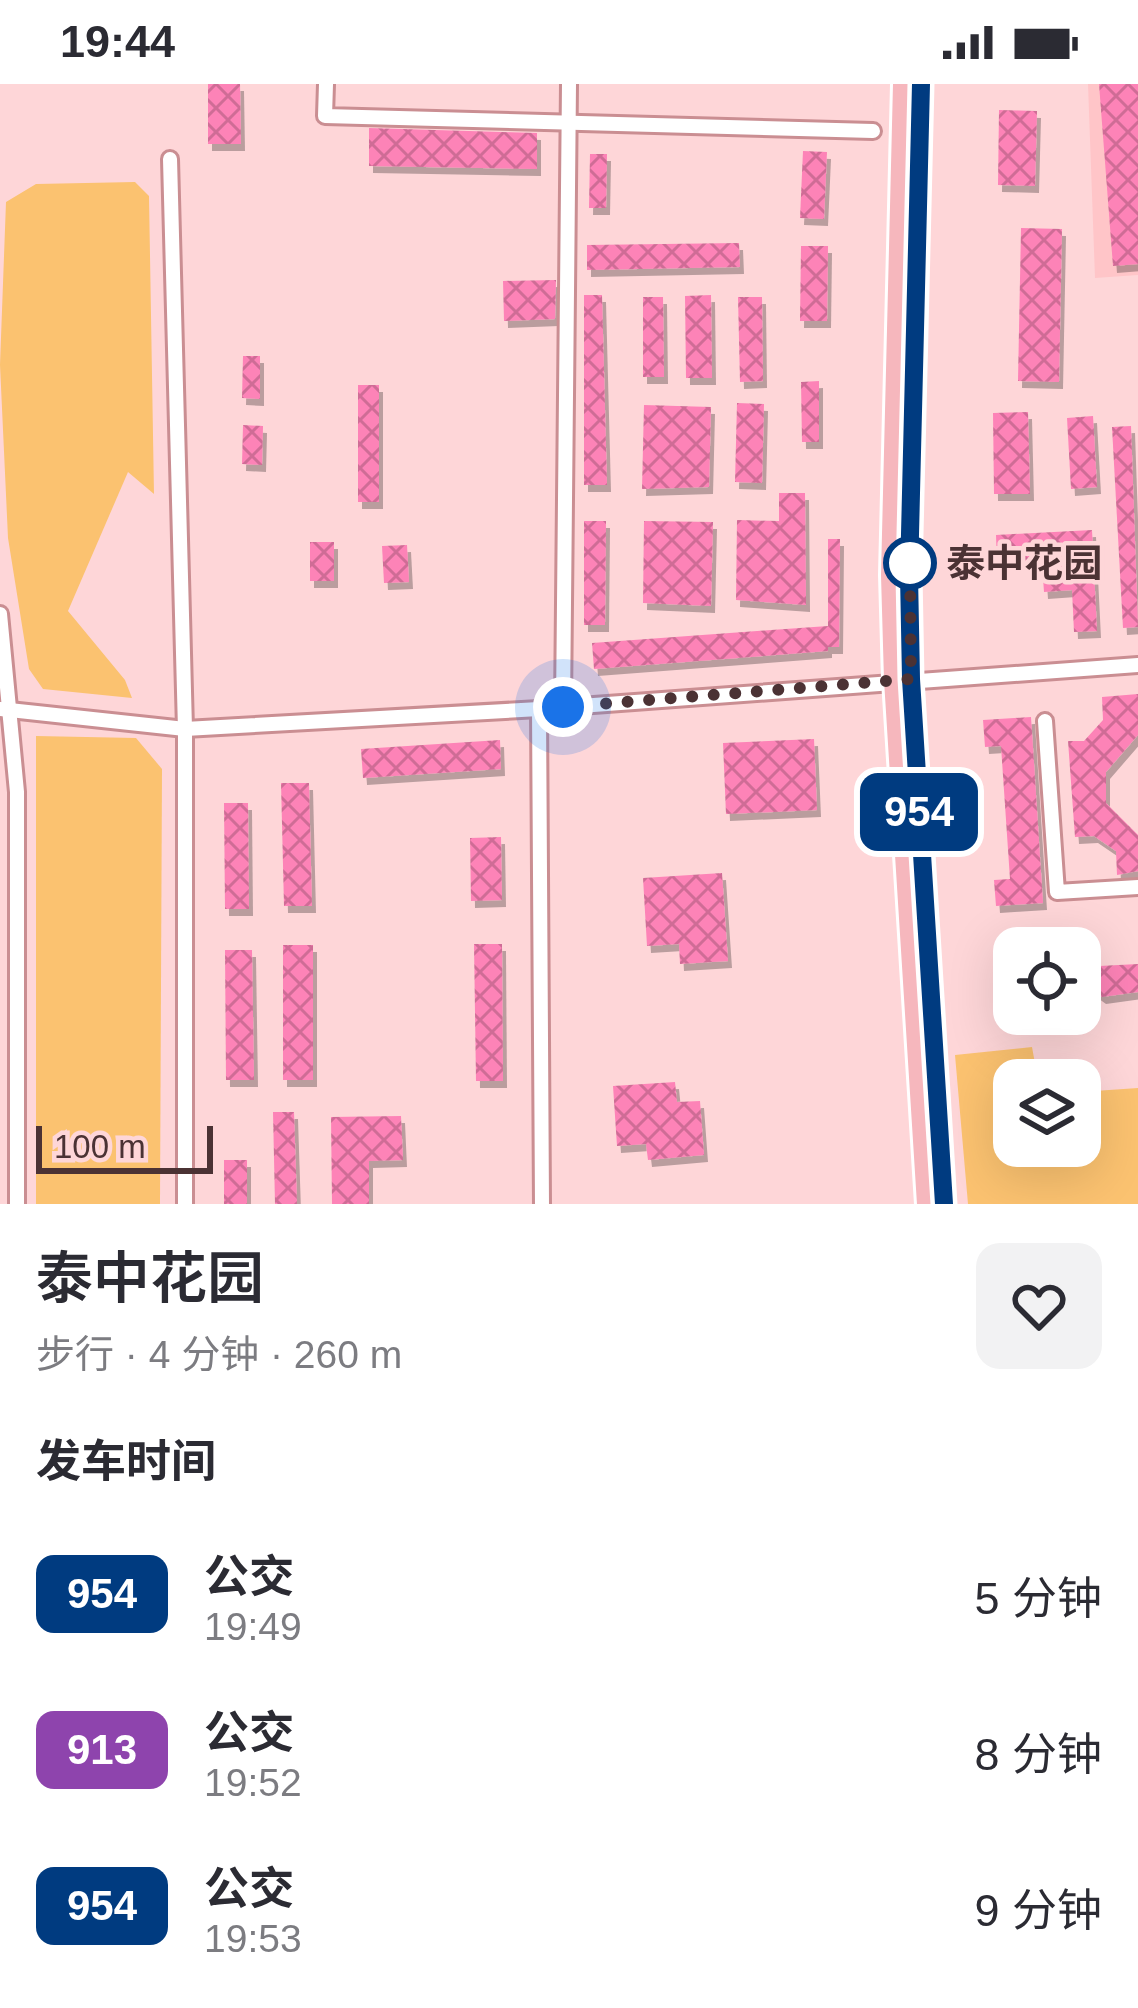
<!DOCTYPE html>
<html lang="zh">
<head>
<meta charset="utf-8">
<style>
  :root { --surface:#fff; --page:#f2f2f3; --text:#2b2b33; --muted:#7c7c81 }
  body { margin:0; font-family:Helvetica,"Noto Sans SC",sans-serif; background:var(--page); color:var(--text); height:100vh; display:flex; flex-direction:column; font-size:45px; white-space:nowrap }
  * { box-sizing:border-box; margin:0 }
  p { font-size:39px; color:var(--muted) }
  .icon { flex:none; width:66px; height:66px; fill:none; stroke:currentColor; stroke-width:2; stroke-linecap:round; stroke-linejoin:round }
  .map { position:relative; height:1120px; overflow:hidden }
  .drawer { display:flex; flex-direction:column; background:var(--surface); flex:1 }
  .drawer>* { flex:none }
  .badge { padding:0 24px; border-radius:18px; font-size:42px; line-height:78px }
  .controls { position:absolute; left:993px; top:843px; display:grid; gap:24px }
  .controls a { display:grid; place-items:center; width:108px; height:108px; border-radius:24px; background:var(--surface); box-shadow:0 12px 48px #0002; font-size:60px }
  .scale { position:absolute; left:36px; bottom:30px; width:177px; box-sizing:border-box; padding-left:12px; border:6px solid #4b3234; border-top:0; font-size:33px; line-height:42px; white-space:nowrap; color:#4b3234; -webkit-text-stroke:9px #fed6d8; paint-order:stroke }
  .you { position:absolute; width:60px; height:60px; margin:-30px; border:9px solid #fff; border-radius:50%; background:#1a73e8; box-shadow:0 0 0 18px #1a73e833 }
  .map>.badge { position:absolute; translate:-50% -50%; box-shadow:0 0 0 6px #fff }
  h2 { padding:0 36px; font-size:45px; line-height:108px }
  .round { display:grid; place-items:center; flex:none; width:126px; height:126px; border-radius:24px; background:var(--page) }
  .head { display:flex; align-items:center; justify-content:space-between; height:204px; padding:0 36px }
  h1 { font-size:57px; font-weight:600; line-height:90px }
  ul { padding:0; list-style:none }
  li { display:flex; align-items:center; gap:36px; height:156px; padding:0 36px }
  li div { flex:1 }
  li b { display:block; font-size:45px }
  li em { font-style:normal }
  li .badge { min-width:132px; font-weight:700; text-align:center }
  .status { display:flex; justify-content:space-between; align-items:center; height:84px; padding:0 60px; background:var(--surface); direction:ltr }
  .status svg { height:33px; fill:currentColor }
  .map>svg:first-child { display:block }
  .built { fill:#ffc5c8 }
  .park { fill:#fbc270 }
  .building { fill:url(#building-cross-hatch); filter:url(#shadow) }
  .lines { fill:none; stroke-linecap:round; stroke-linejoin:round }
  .minor-casing { stroke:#ca8e92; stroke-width:20 }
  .major-casing { stroke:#fff; stroke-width:22 }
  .minor { stroke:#fff; stroke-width:14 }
  .major { stroke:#f6b7bd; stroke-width:16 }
  .line-casing { stroke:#fff; stroke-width:27 }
  .line { stroke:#003b80; stroke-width:18 }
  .walk { stroke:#4b3234; stroke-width:12; stroke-dasharray:0 21.6 }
  .stop-dot { fill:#fff; stroke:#003b80; stroke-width:6 }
  .labels { text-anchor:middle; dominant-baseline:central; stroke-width:9; stroke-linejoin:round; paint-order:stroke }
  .stop-label { font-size:39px; font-weight:bold; fill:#4b3234; stroke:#fed6d8; text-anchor:start }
</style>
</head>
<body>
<div class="status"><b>19:44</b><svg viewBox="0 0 49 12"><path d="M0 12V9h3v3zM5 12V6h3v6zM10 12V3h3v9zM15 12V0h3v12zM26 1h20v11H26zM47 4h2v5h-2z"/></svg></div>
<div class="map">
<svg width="1138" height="1120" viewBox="0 0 1138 1120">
  <defs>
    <pattern id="building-cross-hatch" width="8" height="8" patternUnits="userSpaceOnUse" patternTransform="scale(3)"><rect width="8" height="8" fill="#fd83b7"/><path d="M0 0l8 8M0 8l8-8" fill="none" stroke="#cf6c96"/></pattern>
    <filter id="shadow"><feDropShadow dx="4" dy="7" stdDeviation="0" flood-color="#0004"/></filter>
  </defs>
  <rect width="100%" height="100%" fill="#fed6d8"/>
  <polygon class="built" points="1088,0 1138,0 1138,191 1095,194"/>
  <g class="park">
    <polygon points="135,98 149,112 154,410 128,388 68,527 125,596 132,614 43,605 29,585 8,454 0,281 6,118 36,100"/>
    <polygon points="36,652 136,654 162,685 160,1120 36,1120"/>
    <polygon points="1032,963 1038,996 1014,996 1014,1062 1080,1062 1080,1008 1138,1004 1138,1120 968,1120 955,971"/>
  </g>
  <g class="building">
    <polygon points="208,0 240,0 241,60 208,60"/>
    <polygon points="1099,0 1138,0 1138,180 1113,182"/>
    <polygon points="999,26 1037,27 1035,102 998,101"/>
    <polygon points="369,44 537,49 537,85 369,82"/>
    <polygon points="803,67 827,68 824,135 800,134"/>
    <polygon points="590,70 607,70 606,124 589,124"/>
    <polygon points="1021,144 1062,145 1059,298 1018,297"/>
    <polygon points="739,159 740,183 587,186 587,161"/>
    <polygon points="801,162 828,162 827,237 800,237"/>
    <polygon points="556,196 555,235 504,237 503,197"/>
    <polygon points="584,211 602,211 607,401 584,401"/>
    <polygon points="711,211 712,294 686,294 685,212"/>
    <polygon points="643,213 663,213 664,293 643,293"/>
    <polygon points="738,213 762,213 763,297 740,298"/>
    <polygon points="243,272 260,272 260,315 242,314"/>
    <polygon points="819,297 819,358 802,358 801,298"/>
    <rect x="358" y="301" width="21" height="117"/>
    <polygon points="737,319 764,320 762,399 735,398"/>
    <polygon points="644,321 711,323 709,403 642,405"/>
    <polygon points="1028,328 1030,410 994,410 993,329"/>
    <polygon points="1093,332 1097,403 1071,405 1067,334"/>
    <polygon points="243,341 263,342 262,381 242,380"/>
    <polygon points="1131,342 1138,543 1123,544 1112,343"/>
    <polygon points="779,409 805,409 806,521 736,516 737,436 779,437"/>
    <polygon points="584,437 606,437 605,541 584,541"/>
    <polygon points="644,437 713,438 711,522 643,519"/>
    <polygon points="1092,446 1097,547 1074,548 1072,506 1044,508 1042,479 997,481 996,451"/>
    <polygon points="828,455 840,455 839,563 828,563 828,567 594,585 592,559 828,542"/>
    <rect x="310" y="458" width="24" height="39"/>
    <polygon points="407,461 409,498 384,499 382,462"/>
    <polygon points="1138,610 1138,651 1106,688 1106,719 1138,751 1138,787 1117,791 1116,767 1094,752 1075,753 1068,657 1084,657 1103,636 1102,613"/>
    <polygon points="1031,633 1043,819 996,822 994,796 1010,795 1001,662 985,663 983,636"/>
    <polygon points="814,655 817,726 726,730 723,659"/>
    <polygon points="500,656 501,685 363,694 361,665"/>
    <polygon points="281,699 309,699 312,822 284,822"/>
    <polygon points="224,719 248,719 249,825 225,825"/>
    <polygon points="501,753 502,816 471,817 470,754"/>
    <polygon points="722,789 728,877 680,880 679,860 647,862 643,794"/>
    <polygon points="474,860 502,860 503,997 476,997"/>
    <rect x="283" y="861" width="30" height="135"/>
    <polygon points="225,866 252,866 254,996 226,996"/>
    <polygon points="1138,880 1138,908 1102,913 1080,897 1080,883"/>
    <polygon points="675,998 677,1018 700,1017 704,1071 648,1076 646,1060 617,1062 613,1002"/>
    <polygon points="273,1028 294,1028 297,1120 275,1120"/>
    <polygon points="401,1032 403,1076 369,1077 369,1120 332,1120 331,1033"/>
    <rect x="224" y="1076" width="23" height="44"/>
  </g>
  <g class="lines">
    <g class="minor-casing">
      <g id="minor">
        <polyline points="326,0 325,32 873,47"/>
        <polyline points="170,75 185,645 185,1120"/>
        <polyline points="0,530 17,708 17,1120"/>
        <polyline points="563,623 569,0"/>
        <polyline points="0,625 185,645 539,625 1138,581"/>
        <polyline points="539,625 542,1120"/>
        <polyline points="1045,637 1057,808 1138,803"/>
      </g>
    </g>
    <g class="major-casing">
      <g id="major">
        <polyline points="901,0 889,491 892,596 925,1120"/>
        <polyline points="921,0 909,480 911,595 944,1120"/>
      </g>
    </g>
    <use href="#minor" class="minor"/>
    <use href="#major" class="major"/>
  </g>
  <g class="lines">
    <g class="line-casing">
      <polyline id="line" points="921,0 909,491 911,595 944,1120"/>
    </g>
    <use href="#line" class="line"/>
    <polyline class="walk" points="563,623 911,595 910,479"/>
  </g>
  <circle class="stop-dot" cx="910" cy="479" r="24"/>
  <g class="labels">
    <g class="stop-label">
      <text x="946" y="479">泰中花园</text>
    </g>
  </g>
</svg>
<div class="controls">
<a><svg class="icon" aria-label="locate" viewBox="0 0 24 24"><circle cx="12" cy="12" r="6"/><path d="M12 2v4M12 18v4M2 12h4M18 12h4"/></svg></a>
<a><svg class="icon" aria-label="layers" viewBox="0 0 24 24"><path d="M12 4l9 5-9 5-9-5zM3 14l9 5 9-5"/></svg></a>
</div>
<div class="scale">100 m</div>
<div class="you" style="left:563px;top:623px"></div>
<b class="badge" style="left:919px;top:728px;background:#003b80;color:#fff">954</b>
</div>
<section class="drawer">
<div class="head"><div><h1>泰中花园</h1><p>步行 · 4 分钟 · 260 m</p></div><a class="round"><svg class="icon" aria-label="heart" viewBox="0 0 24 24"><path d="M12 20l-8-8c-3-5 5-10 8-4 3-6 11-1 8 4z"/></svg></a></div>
<h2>发车时间</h2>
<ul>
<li><span class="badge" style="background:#003b80;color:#fff">954</span><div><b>公交</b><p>19:49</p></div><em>5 分钟</em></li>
<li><span class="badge" style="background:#8e44ad;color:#fff">913</span><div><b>公交</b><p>19:52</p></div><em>8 分钟</em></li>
<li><span class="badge" style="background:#003b80;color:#fff">954</span><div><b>公交</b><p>19:53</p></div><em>9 分钟</em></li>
</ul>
</section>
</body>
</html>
